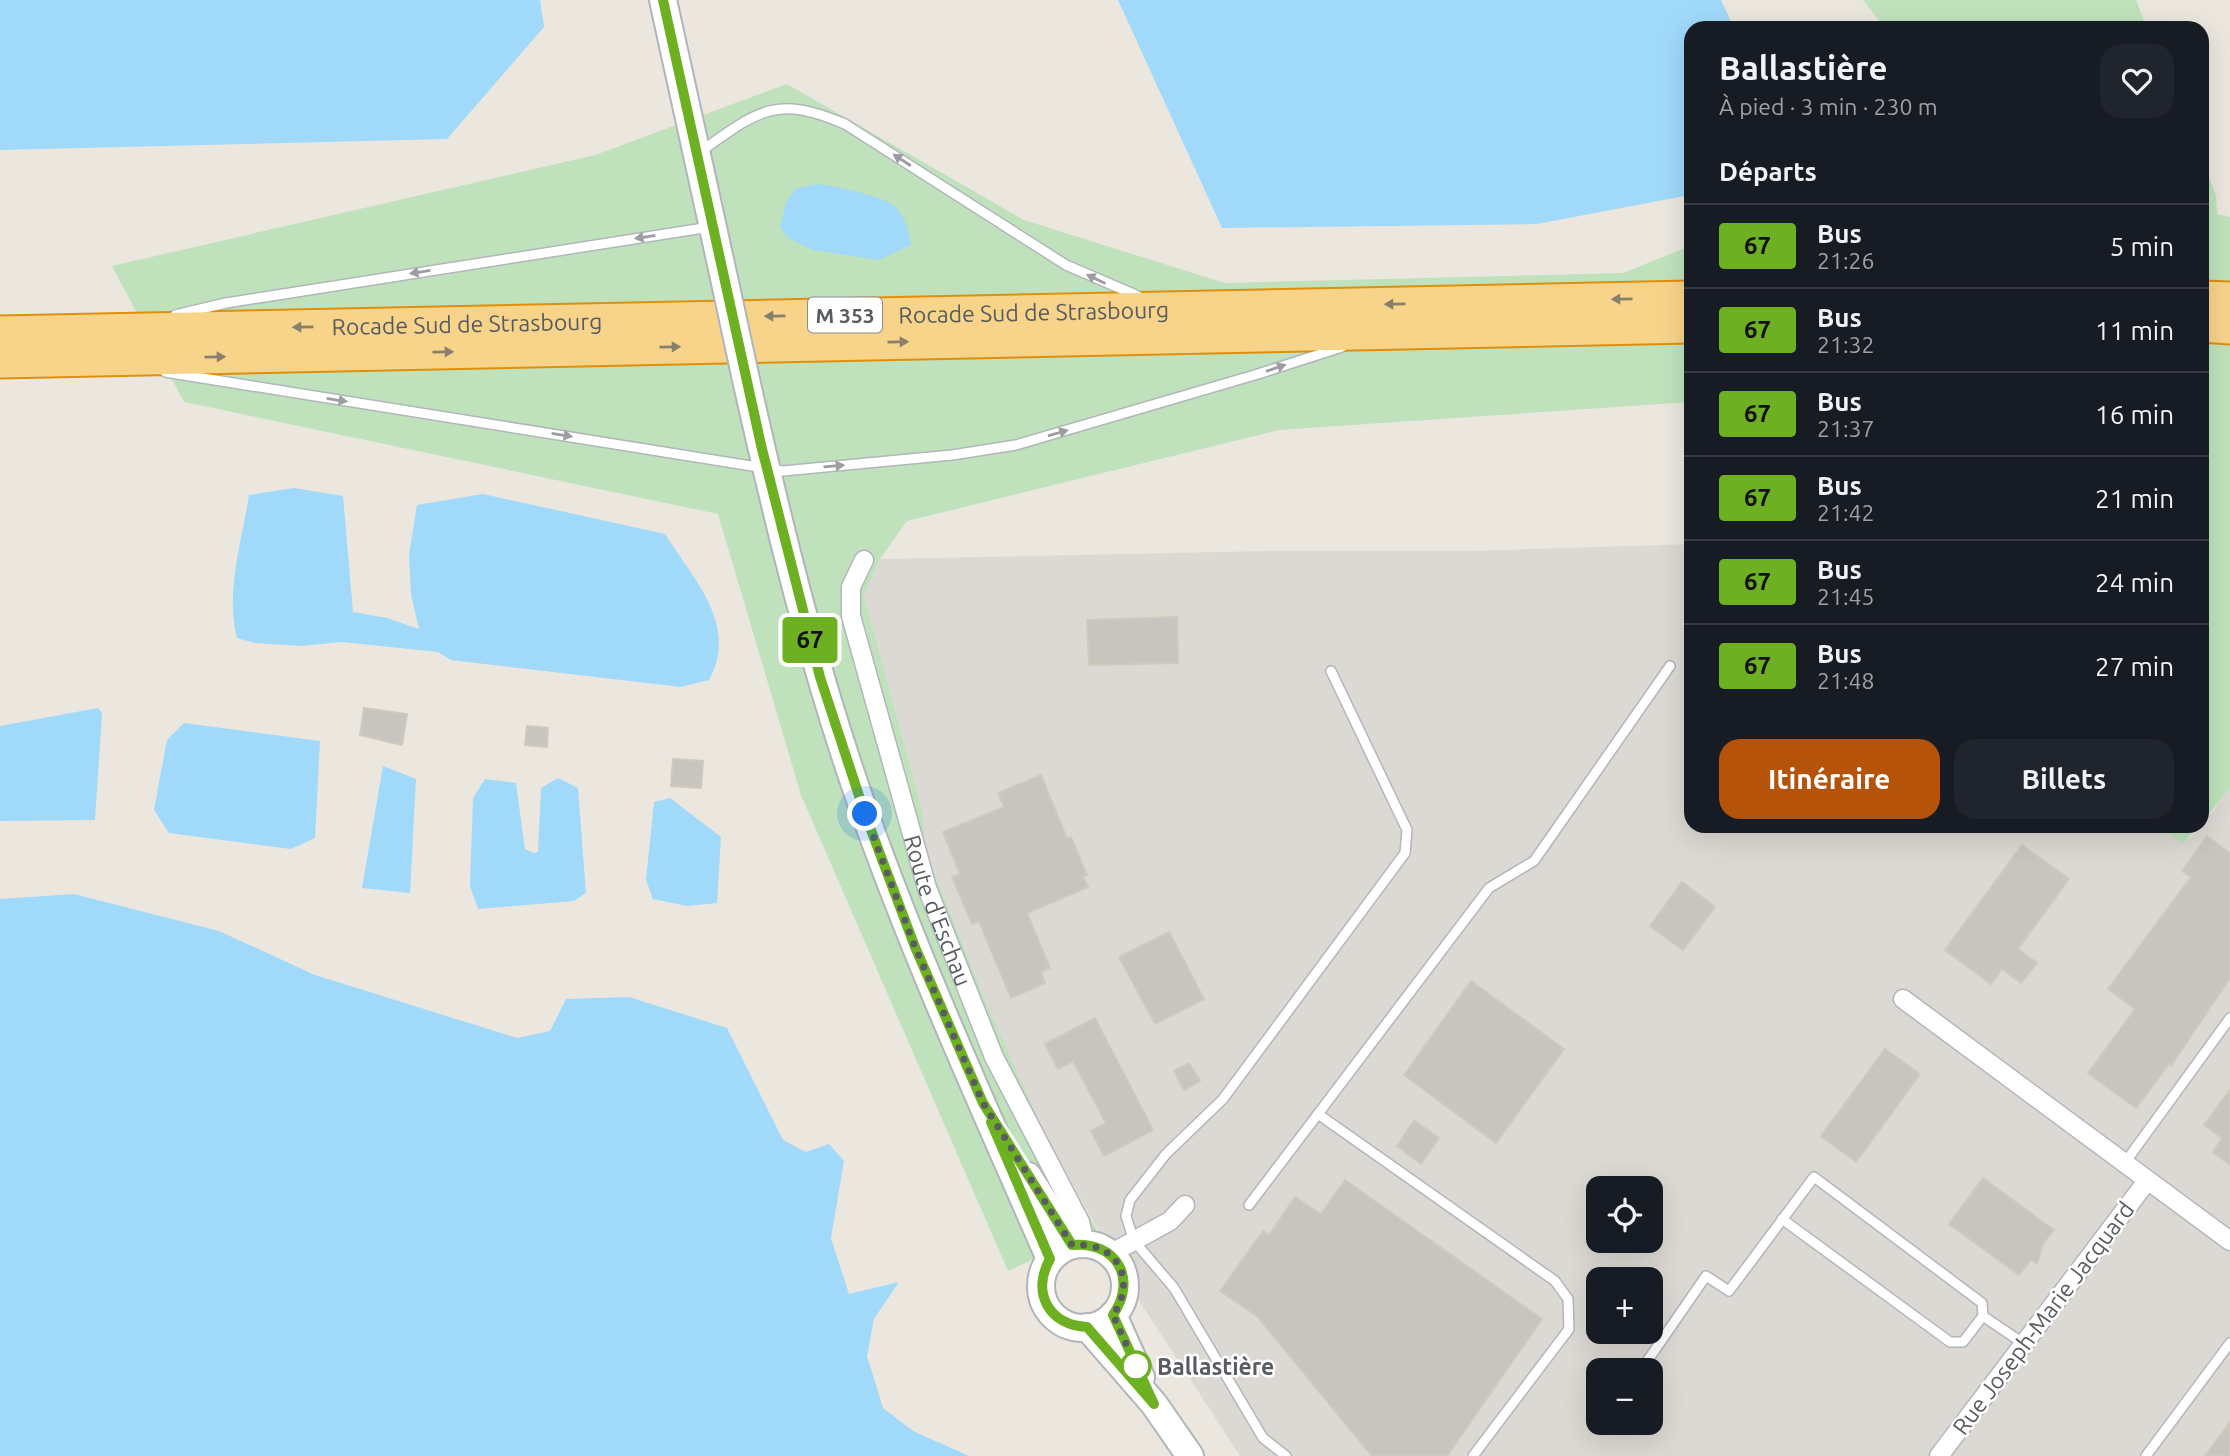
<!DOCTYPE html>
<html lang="fr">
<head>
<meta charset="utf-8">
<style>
  :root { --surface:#171b24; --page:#20242c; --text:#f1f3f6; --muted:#9ea1a6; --line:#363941; --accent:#b45309 }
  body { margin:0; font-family:Ubuntu,sans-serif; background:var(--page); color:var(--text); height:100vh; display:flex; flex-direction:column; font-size:26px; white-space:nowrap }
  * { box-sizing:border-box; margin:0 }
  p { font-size:23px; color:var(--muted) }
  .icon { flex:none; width:38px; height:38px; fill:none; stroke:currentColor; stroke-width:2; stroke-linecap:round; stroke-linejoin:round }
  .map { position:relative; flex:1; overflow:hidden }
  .side { position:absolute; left:1684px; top:21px; width:525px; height:812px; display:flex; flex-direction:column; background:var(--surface); border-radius:21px; box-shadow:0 7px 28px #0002 }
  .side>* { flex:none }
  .badge { padding:0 14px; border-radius:5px; font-size:24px; line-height:46px }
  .buttons { position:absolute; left:1586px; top:1176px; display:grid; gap:14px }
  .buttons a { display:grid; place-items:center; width:77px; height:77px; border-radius:14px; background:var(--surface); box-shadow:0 7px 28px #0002; font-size:35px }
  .you { position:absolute; width:35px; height:35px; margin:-18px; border:5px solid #fff; border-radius:50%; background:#1a73e8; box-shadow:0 0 0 10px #1a73e833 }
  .map>.badge { position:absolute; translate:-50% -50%; box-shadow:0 0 0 4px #fff }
  h2 { padding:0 35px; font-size:26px; line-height:63px }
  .round { display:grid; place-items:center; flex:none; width:74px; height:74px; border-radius:21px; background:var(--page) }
  .overview { display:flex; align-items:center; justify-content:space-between; height:119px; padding:0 35px }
  h1 { font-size:33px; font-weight:700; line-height:52px }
  .button { display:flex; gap:14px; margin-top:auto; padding:14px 35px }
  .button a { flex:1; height:80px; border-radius:21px; background:var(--accent); color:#fff; font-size:28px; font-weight:700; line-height:80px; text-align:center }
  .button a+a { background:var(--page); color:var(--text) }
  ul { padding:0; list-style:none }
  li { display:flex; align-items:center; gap:21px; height:84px; padding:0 35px; border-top:2px solid var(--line) }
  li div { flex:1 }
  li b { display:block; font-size:26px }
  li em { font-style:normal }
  li .badge { min-width:77px; font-weight:700; text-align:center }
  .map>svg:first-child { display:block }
  .industrial { fill:#dcd9d4; fill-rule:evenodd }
  .green { fill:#bfe2bc }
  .water { fill:#a0d9fa }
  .building { fill:#c8c4bf; stroke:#cfc9be; stroke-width:2 }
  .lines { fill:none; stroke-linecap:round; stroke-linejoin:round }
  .lane-casing { stroke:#b2b6ba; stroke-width:12 }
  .street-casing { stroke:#b2b6ba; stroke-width:21 }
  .secondary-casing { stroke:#b1b5ba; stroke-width:30 }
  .highway-casing { stroke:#df8f0b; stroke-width:37 }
  .lane { stroke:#fff; stroke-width:9 }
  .street { stroke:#fff; stroke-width:18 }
  .secondary { stroke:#fff; stroke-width:26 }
  .highway { stroke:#f7d48a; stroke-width:33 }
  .secondary-bridge-casing { stroke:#b1b5ba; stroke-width:30; stroke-linecap:butt }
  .secondary-bridge { stroke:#fff; stroke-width:26 }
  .oneway { fill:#9b9da0 }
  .oneway2 { fill:#88806d }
  .line-casing { stroke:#fff; stroke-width:16 }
  .line { stroke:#6db122; stroke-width:10 }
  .walk { stroke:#585c60; stroke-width:7; stroke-dasharray:0 12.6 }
  .stop-dot { fill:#fff; stroke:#6db122; stroke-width:3.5 }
  .labels { text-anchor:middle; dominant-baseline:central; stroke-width:5; stroke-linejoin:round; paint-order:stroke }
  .shield { fill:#fff; stroke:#8a8d90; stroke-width:2 }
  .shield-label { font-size:21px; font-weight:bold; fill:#585c60 }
  .street-label { font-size:23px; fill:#585c60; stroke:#fff }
  .stop-label { font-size:23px; font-weight:bold; fill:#585c60; stroke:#fff; text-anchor:start }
</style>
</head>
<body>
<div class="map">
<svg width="2230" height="1456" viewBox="0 0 2230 1456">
  <rect width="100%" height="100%" fill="#ebe7df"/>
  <path class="industrial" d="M1690,544V826H2160L2183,844L2202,826L2230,789V1456H1240L1136,1296L1051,1147L985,1000L925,849L923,813L864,595L880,559L1265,551H1471ZM1598,1188H1650V1241H1598ZM1598,1279H1650V1332H1598ZM1598,1370H1650V1423H1598Z"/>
  <g class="green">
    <polygon points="1863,0 2136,0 2147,28 1885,28"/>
    <polygon points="787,84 1024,220 1225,283 1623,273 1690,246 1690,402 1279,430 907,521 880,559 864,595 923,813 925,849 985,1000 1051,1147 1097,1230 1008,1271 801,795 718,514 184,402 112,266 595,155"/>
    <polygon points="2202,160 2216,195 2217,214 2230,217 2230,789 2202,822"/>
    <polygon points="2160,826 2198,826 2183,844"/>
  </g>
  <g class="water">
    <polygon points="0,0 540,0 544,27 447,139 0,150"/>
    <polygon points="1118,0 1721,0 1734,28 1690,28 1690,195 1537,224 1222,228"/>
    <path d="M817,184C836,186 878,195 893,205C904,213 910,233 911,245L879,260L813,250L788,238L780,227L786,203L795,189Z"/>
    <path d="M294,488L343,496L353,612L387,618L419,629L411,594L409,555L417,505L483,494L665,534C694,580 739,625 709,680L681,687L451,660L438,652L342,642L300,646L255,643L237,638C225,593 242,540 249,495Z"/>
    <polygon points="98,708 102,713 95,820 0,821 0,726"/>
    <polygon points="184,723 320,741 315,838 291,849 169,833 154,810 167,740"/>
    <polygon points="383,766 416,779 410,893 362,888"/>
    <polygon points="558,778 578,788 586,893 574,901 478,909 470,886 473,798 485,779 516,783 525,849 534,853 538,852 541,788"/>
    <polygon points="670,798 721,837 717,903 687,906 653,899 646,880 654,802"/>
    <polygon points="74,894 219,931 315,975 517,1038 550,1031 566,999 629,997 727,1028 783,1140 806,1152 829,1144 844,1161 831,1238 849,1294 899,1282 874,1319 867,1356 883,1408 913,1431 969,1456 0,1456 0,899"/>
  </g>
  <g class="building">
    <polygon points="1177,617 1178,663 1089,665 1087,620"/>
    <polygon points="364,708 407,714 402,745 360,735"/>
    <polygon points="527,726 548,728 547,747 525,745"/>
    <polygon points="673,759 703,761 701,788 671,786"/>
    <polygon points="1041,775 1067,839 1071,837 1087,875 1083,877 1088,887 1027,913 1050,968 1041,972 1045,983 1011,998 979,921 972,924 952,877 960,874 943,832 1004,807 998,793"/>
    <polygon points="2207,836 2230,853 2230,978 2171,1066 2169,1064 2136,1108 2088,1073 2135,1009 2108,989 2191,877 2182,871"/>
    <polygon points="2022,845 2069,879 2018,949 2037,963 2021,983 2002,969 1991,984 1945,950"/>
    <polygon points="1682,882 1715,907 1683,950 1650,926"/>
    <polygon points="1169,932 1204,999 1155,1024 1119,957"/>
    <polygon points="1471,981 1564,1049 1496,1143 1404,1075"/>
    <polygon points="1095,1018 1153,1130 1104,1156 1091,1131 1106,1123 1073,1061 1058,1069 1045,1044"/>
    <polygon points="1885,1049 1920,1074 1856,1162 1821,1136"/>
    <polygon points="1189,1063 1200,1081 1184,1090 1174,1071"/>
    <polygon points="2230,1090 2230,1165 2213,1152 2222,1138 2204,1125"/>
    <polygon points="1414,1120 1439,1138 1421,1164 1397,1146"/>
    <polygon points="1983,1178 2054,1230 2043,1244 2037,1264 2031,1260 2019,1275 1949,1224"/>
    <polygon points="1345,1180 1542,1319 1447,1456 1372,1456 1257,1316 1220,1291 1263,1231 1269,1235 1295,1197 1321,1214"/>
    <polygon points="2230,1422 2230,1456 2205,1456"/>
  </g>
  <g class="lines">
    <g class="lane-casing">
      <g id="lane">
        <path d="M700,152C758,111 775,94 845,124L1066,265L1138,296"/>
        <polyline points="175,315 226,303 710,227"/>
        <polyline points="165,372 783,471 952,455 1016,445 1258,374 1342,347"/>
        <polyline points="1318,1114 1489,888 1534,861 1670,666"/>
        <polyline points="2124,1164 2230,1018"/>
        <polyline points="1249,1205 1318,1114 1555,1281 1568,1299 1569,1329 1473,1456"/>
        <polyline points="1782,1219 1950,1342 1963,1342 1983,1316"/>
        <polyline points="1641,1370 1706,1276 1729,1291 1814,1177 1982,1303 1983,1316 2024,1344"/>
        <polyline points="1286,1456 1263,1438 1174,1288 1134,1241 1126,1216 1130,1200 1166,1154 1223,1099 1405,853 1407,830 1331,671"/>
        <polyline points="2146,1456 2230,1343"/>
      </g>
    </g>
    <g class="street-casing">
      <g id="street">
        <path id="s1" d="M864,560L851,587V616L927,888L994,1057L1080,1222L1085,1244"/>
        <polyline points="1903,999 2230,1241"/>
        <polyline points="1110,1254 1170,1221 1185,1205"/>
        <polyline points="1939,1456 2147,1181"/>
      </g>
    </g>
    <g class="secondary-casing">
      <g id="secondary">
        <polyline points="663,0 726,287"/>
        <path d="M745,375C778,523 814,671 865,814C919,966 986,1112 1050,1259"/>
        <polyline points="1028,1176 1072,1245"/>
        <circle cx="1083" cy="1286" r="42"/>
        <polyline points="1113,1315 1141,1377"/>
        <polyline points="1087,1327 1154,1404 1190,1456"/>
      </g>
    </g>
    <g class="highway-casing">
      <g id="highway">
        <polyline points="2202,298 2230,299"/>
        <polyline points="2202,325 2230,327"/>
        <path id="s2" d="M0,333L1690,298"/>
        <polyline points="0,361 1690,326"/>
      </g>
    </g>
    <use href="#lane" class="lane"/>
    <use href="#street" class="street"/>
    <use href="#secondary" class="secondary"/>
    <use href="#highway" class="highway"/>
    <g class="secondary-bridge-casing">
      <polyline id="secondary-bridge" points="726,287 745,375"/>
    </g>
    <use href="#secondary-bridge" class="secondary-bridge"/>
  </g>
  <defs><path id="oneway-solid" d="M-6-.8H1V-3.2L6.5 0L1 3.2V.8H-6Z" transform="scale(1.75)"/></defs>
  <g class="oneway">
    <use href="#oneway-solid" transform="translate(902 160) rotate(-147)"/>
    <use href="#oneway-solid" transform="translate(645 237) rotate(171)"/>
    <use href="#oneway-solid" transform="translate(420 272) rotate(171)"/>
    <use href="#oneway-solid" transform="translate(1096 279) rotate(-154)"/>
    <use href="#oneway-solid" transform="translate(1276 368) rotate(-19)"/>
    <use href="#oneway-solid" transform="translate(337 400) rotate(9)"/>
    <use href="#oneway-solid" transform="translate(1058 433) rotate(-16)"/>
    <use href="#oneway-solid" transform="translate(562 435) rotate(9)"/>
    <use href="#oneway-solid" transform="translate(834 466) rotate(-5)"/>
  </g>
  <g class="oneway2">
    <use href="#oneway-solid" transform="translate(1622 299) rotate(179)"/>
    <use href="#oneway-solid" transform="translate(1395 304) rotate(179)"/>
    <use href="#oneway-solid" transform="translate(775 316) rotate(179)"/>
    <use href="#oneway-solid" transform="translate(303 327) rotate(179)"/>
    <use href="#oneway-solid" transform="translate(898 342) rotate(-1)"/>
    <use href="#oneway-solid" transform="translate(670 347) rotate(-1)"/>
    <use href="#oneway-solid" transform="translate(443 352) rotate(-1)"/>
    <use href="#oneway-solid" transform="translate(215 357) rotate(-1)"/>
  </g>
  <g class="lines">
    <g class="line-casing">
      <path id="line" d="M663,0L761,445L820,677L865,814L915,947L983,1103L1072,1245C1116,1241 1138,1278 1113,1315L1154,1404L1087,1327C1049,1325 1031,1293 1050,1259L991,1122"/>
    </g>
    <use href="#line" class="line"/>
    <path class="walk" d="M865,814L915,947L983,1103L1072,1245C1116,1241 1138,1278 1113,1315L1138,1370L1136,1366"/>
  </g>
  <circle class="stop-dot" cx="1136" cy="1366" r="14"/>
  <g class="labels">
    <rect class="shield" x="808" y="297.5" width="74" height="35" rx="5"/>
    <g class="shield-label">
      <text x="845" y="315">M 353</text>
    </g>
    <g class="street-label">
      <text stroke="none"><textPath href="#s2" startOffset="1034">Rocade Sud de Strasbourg</textPath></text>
      <text stroke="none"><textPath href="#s2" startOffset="467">Rocade Sud de Strasbourg</textPath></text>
      <text stroke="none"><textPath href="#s1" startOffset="366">Route d'Eschau</textPath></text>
      <text transform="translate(2043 1318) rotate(-53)">Rue Joseph-Marie Jacquard</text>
    </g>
    <g class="stop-label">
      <text x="1157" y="1366">Ballastière</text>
    </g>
  </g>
</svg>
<div class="buttons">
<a><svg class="icon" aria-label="locate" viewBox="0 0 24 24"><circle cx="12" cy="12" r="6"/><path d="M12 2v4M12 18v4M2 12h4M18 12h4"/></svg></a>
<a>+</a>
<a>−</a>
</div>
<div class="you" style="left:865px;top:814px"></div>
<b class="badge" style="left:810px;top:640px;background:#6db122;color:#111">67</b>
<section class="side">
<div class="overview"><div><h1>Ballastière</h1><p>À pied · 3 min · 230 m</p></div><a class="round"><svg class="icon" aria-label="heart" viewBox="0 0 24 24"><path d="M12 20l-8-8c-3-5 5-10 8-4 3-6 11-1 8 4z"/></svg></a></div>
<h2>Départs</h2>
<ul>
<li><span class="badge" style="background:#6db122;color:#111">67</span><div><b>Bus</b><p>21:26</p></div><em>5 min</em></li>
<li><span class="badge" style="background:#6db122;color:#111">67</span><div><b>Bus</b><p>21:32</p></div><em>11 min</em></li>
<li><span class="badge" style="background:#6db122;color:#111">67</span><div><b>Bus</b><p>21:37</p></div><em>16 min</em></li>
<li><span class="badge" style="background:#6db122;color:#111">67</span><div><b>Bus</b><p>21:42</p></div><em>21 min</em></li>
<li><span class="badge" style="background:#6db122;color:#111">67</span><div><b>Bus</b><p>21:45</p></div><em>24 min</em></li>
<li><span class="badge" style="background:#6db122;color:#111">67</span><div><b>Bus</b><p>21:48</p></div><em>27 min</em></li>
</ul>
<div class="button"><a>Itinéraire</a><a>Billets</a></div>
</section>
</div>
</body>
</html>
